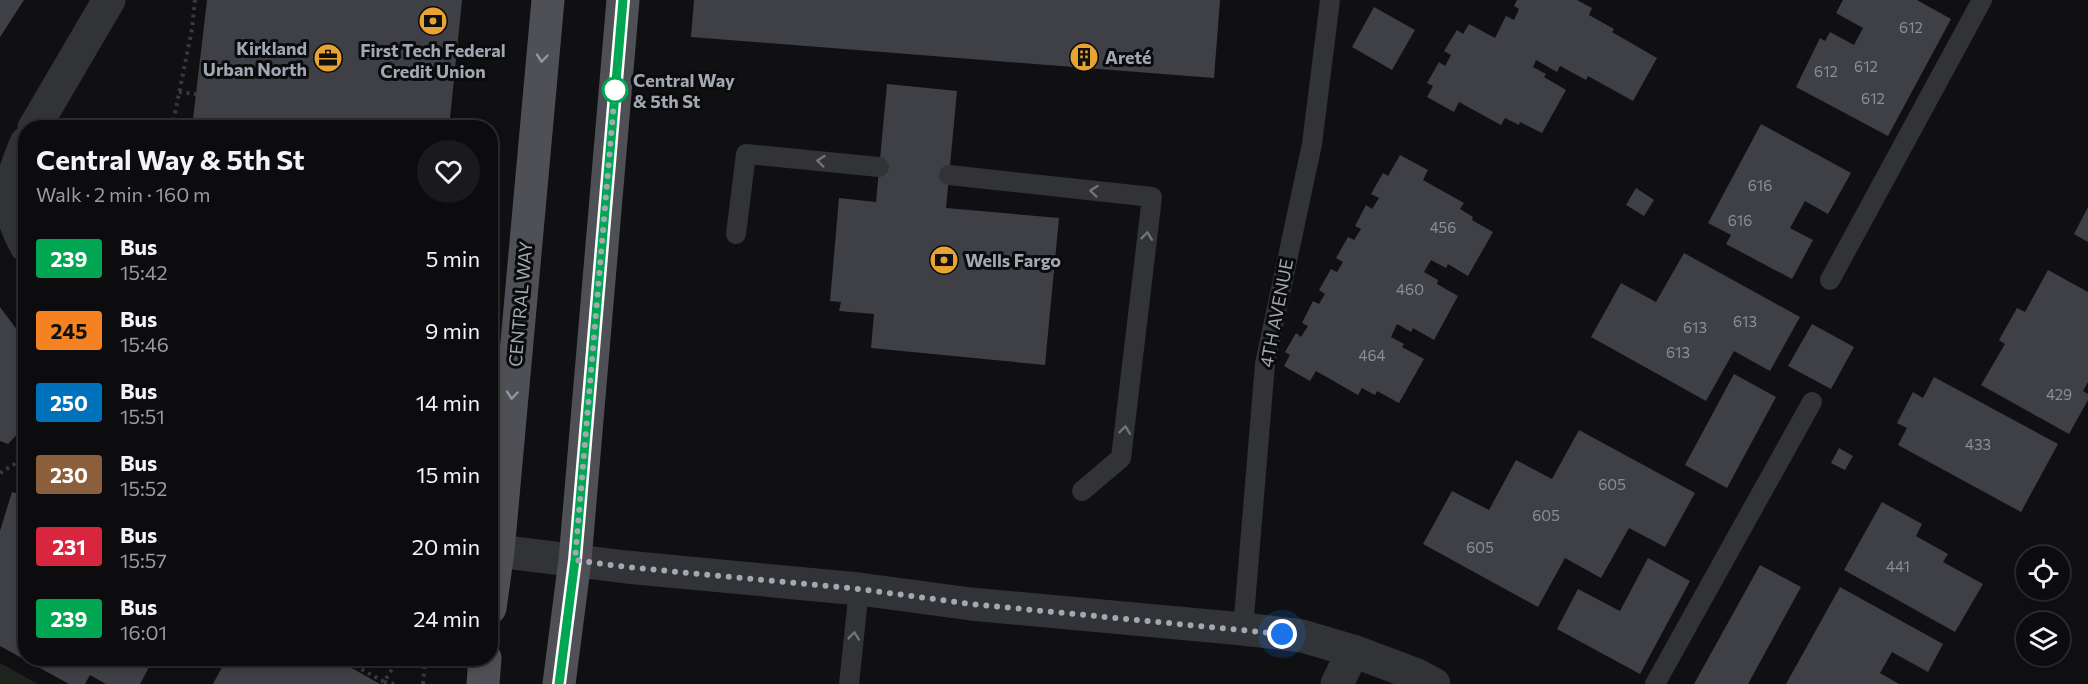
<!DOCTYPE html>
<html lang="en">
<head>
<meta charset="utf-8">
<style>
  :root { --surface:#0c0c0e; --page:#1a1a1c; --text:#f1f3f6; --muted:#9a9b9e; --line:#2c2c2e }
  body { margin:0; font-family:Commissioner,sans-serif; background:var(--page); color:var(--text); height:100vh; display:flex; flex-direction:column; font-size:22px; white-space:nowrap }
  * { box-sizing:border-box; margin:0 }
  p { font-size:20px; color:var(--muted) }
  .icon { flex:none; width:33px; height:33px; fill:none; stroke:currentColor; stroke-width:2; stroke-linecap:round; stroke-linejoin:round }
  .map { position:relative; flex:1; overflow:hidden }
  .details { position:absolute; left:18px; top:120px; width:480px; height:546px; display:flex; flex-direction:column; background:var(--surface); border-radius:24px; box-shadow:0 3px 9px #0003,0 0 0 2px var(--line) }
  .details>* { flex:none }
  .badge { padding:0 12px; border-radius:4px; font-size:21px; line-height:39px }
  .buttons { position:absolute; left:2016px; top:546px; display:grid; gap:12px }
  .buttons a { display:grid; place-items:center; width:54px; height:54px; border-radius:50%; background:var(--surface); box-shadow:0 3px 9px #0003,0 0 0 2px var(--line); font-size:30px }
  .you { position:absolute; width:30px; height:30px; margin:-15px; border:4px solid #fff; border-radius:50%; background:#1a73e8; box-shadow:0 0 0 9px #1a73e833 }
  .map>.badge { position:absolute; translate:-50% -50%; box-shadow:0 0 0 3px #fff }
  .round { display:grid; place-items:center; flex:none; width:63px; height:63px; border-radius:32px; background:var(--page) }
  .head { display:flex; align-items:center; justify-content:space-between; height:102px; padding:0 18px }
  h1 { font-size:28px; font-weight:700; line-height:45px }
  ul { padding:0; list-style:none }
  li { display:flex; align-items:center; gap:18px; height:72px; padding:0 18px }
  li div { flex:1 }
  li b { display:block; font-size:22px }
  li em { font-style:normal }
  li .badge { min-width:66px; font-weight:700; text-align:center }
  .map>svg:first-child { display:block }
  .green { fill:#1d241e }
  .building { fill:#3f4045 }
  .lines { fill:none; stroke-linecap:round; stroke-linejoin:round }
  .path { stroke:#383a3d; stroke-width:4; stroke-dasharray:3 4.5; stroke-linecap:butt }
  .service { stroke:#323336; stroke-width:20 }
  .minor { stroke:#323336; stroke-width:33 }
  .primary { stroke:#4e5055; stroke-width:33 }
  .oneway { stroke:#91969f }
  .oneway2 { stroke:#70737a }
  .line-casing { stroke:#fff; stroke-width:14 }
  .line { stroke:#00a651; stroke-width:9 }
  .walk { stroke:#a2a8b2; stroke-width:6; stroke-dasharray:0 10.8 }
  .stop-dot { fill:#fff; stroke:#00a651; stroke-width:3 }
  .labels { text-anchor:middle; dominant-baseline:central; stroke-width:6; stroke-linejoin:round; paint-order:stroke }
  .number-label { font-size:15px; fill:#898e97 }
  .poi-label { font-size:18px; font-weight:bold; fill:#a2a8b2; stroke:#0b0b0d; text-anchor:start }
  .stop-label { font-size:18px; font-weight:bold; fill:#a2a8b2; stroke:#0b0b0d; text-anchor:start }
  .street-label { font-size:18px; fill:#a2a8b2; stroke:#0b0b0d }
</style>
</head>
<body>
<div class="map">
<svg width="2088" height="684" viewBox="0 0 2088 684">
  <rect width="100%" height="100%" fill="#101012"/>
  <polygon class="green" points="0,663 38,684 0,684"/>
  <g class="building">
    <polygon points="0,0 24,0 0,37"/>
    <polygon points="207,0 462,0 449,128 192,128"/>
    <polygon points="694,0 1220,0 1214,78 691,37"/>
    <polygon points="1517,0 1577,0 1592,8 1589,15 1614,29 1612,32 1657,58 1633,101 1588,76 1586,80 1560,66 1557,72 1536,60 1533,67 1546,74 1544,77 1566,90 1542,133 1520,122 1519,125 1505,118 1501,125 1459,102 1454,112 1427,97 1433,86 1427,83 1439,62 1445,66 1451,55 1444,51 1457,30 1463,34 1469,24 1495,38 1506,16 1514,20 1519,9 1514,6"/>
    <polygon points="1843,0 1917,0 1951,19 1888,136 1796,87 1820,38 1825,41 1830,32 1854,45 1863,28 1836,13"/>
    <polygon points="1374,7 1415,30 1392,70 1352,47"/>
    <polygon points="887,84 957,91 946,208 1059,218 1045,365 871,348 874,314 839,311 841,302 830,301 839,198 876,202"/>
    <polygon points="1761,124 1851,173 1828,214 1805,201 1790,228 1813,240 1792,279 1726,244 1731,235 1708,223"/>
    <polygon points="1400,155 1428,170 1423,180 1464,203 1460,209 1473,217 1472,220 1493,232 1468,276 1448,264 1446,268 1431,260 1424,272 1438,280 1437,284 1458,296 1434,340 1413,328 1411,332 1397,324 1391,337 1404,344 1402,347 1424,359 1399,403 1377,391 1375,395 1362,388 1358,395 1316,371 1310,381 1284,366 1290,355 1285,352 1296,333 1301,337 1308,326 1302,323 1313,301 1319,304 1325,294 1319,290 1331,269 1337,272 1343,262 1336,258 1348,237 1354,240 1361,229 1355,226 1366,205 1372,209 1379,198 1371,194 1383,173 1388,176"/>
    <polygon points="1636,188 1654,200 1644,216 1626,205"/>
    <polygon points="2088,207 2088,242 2074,234"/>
    <polygon points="1684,253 1800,317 1770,371 1734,351 1706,401 1591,337 1621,283 1656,302"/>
    <polygon points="2048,270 2088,292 2088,382 2083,391 2088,394 2088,400 2069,434 1981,385 2005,344 1999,340 2017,308 2025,312"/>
    <polygon points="0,307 26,342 26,425 8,444 0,441"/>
    <polygon points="1812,324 1854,347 1831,389 1788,366"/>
    <polygon points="1734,374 1776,397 1727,488 1685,465"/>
    <polygon points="1934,377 2058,444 2021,512 1898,445 1907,428 1897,423 1913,392 1923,398"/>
    <polygon points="1579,430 1695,493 1665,547 1629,528 1601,578 1565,558 1538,607 1423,544 1452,491 1489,510 1516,460 1552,479"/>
    <polygon points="1839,448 1853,456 1845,470 1831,463"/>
    <polygon points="12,492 26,496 26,658 154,658 140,684 106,684 90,675 85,684 69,684 0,646 0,531"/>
    <polygon points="1882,502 1922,524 1916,536 1948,554 1943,562 1983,584 1955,632 1844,570"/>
    <polygon points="1648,558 1690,581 1640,674 1557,629 1578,589 1620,611"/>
    <polygon points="1760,565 1801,587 1748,684 1694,684"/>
    <polygon points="1840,587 1943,644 1928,672 1892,652 1880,673 1899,684 1786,684"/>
    <polygon points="227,658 334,658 380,684 213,684"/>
  </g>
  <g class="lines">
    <g class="path">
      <polyline points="179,92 196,94"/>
      <polyline points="450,123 463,125"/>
      <polyline points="172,128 192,29 195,0"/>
      <polyline points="0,473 18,462 26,465"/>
      <polyline points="342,658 384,682 399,658"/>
      <polyline points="384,682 394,684"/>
      <polyline points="423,684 425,658"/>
    </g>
    <g class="service">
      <polyline points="949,175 1152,197 1121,458 1082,491"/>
      <polyline points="736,234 746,154 879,167"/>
      <polyline points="1830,280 1982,0"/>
      <polyline points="1243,629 1265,364 1312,144 1330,0"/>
      <polyline points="849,684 859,589"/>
      <polyline points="1655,684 1812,402"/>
    </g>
    <g class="minor">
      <polyline points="34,128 109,0"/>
      <path d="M26,143C9,184 3,205 26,246"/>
      <polyline points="490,550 626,567 859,589 971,604 1243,629 1302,636 1353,651 1417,675 1434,684"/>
      <polyline points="1337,684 1353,651"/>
    </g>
    <g class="primary">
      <polyline points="490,608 498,551 548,0"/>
      <polyline points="483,684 485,658"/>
      <polyline points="559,684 575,560 623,0"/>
    </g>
  </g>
  <defs><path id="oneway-chevron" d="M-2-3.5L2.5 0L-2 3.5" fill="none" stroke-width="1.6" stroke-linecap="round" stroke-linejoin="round" transform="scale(1.5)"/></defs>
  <g class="oneway">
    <use href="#oneway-chevron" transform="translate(542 58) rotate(95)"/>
    <use href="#oneway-chevron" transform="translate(512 395) rotate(95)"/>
  </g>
  <g class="oneway2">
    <use href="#oneway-chevron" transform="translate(821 161) rotate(-174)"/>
    <use href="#oneway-chevron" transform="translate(1094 191) rotate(-174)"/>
    <use href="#oneway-chevron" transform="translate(1147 236) rotate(-83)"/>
    <use href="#oneway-chevron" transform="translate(1125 430) rotate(-83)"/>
    <use href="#oneway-chevron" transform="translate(854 636) rotate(-84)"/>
  </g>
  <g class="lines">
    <g class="line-casing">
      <polyline id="line" points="559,684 575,560 623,0"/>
    </g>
    <use href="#line" class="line"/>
    <polyline class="walk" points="615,90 575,560 626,567 859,589 971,604 1282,634"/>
  </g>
  <defs>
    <g id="bank-disc" transform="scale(1.5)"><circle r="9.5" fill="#e8a332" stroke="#0b0b0d"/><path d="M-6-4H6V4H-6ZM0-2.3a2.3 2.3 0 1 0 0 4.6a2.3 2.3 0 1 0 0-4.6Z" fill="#111"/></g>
    <g id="building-disc" transform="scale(1.5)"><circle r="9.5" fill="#e8a332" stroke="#0b0b0d"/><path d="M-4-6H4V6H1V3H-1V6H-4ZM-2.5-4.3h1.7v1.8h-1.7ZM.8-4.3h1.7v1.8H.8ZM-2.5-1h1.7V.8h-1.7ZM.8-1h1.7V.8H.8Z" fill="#111"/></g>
    <g id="office-disc" transform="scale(1.5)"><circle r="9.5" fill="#e8a332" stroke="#0b0b0d"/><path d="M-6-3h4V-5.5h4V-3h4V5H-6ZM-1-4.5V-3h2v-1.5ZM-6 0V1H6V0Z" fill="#111"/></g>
  </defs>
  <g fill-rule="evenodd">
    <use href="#bank-disc" x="433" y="21"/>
    <use href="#building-disc" x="1084" y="57"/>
    <use href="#office-disc" x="328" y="58"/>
    <use href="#bank-disc" x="944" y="260"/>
  </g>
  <circle class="stop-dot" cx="615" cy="90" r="12"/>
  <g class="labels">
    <g class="number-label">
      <text x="1911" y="27">612</text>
      <text x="1866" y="66">612</text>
      <text x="1826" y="71">612</text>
      <text x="1873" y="98">612</text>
      <text x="1760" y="185">616</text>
      <text x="1740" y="220">616</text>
      <text x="1443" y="227">456</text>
      <text x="1410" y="289">460</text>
      <text x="1745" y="321">613</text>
      <text x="1695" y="327">613</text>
      <text x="1678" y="352">613</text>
      <text x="1372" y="355">464</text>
      <text x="2059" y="394">429</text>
      <text x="1978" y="444">433</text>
      <text x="1612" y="484">605</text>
      <text x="1546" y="515">605</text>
      <text x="1480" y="547">605</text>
      <text x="1898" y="566">441</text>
    </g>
    <g class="poi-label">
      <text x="307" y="48" text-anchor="end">Kirkland<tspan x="307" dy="21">Urban North</tspan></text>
      <text x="433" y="50" text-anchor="middle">First Tech Federal<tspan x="433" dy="21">Credit Union</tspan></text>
      <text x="1105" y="57">Areté</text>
      <text x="965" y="260">Wells Fargo</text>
    </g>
    <g class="stop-label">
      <text x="633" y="80">Central Way<tspan x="633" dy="21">&amp; 5th St</tspan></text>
    </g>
    <g class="street-label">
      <text transform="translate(520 304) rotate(-85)">CENTRAL WAY</text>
      <text transform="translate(1276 313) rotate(-79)">4TH AVENUE</text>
    </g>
  </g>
</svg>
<div class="buttons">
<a><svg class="icon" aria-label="locate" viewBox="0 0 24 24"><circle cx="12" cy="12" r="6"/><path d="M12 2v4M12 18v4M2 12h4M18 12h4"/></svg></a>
<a><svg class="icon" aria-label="layers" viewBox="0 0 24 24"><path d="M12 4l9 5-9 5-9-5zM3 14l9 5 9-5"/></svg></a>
</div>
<div class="you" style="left:1282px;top:634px"></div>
<section class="details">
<div class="head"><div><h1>Central Way &amp; 5th St</h1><p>Walk · 2 min · 160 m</p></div><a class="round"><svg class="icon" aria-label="heart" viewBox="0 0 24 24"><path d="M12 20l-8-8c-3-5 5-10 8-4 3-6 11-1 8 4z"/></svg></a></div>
<ul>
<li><span class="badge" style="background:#00a651;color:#fff">239</span><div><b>Bus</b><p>15:42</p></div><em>5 min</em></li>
<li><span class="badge" style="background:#f58220;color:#111">245</span><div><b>Bus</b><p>15:46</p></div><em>9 min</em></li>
<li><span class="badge" style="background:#0072bc;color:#fff">250</span><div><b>Bus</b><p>15:51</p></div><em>14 min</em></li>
<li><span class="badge" style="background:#8b5e3c;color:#fff">230</span><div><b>Bus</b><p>15:52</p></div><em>15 min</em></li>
<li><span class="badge" style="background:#d7263d;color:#fff">231</span><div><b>Bus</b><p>15:57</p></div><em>20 min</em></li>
<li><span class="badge" style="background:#00a651;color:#fff">239</span><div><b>Bus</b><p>16:01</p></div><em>24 min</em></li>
</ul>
</section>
</div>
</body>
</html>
